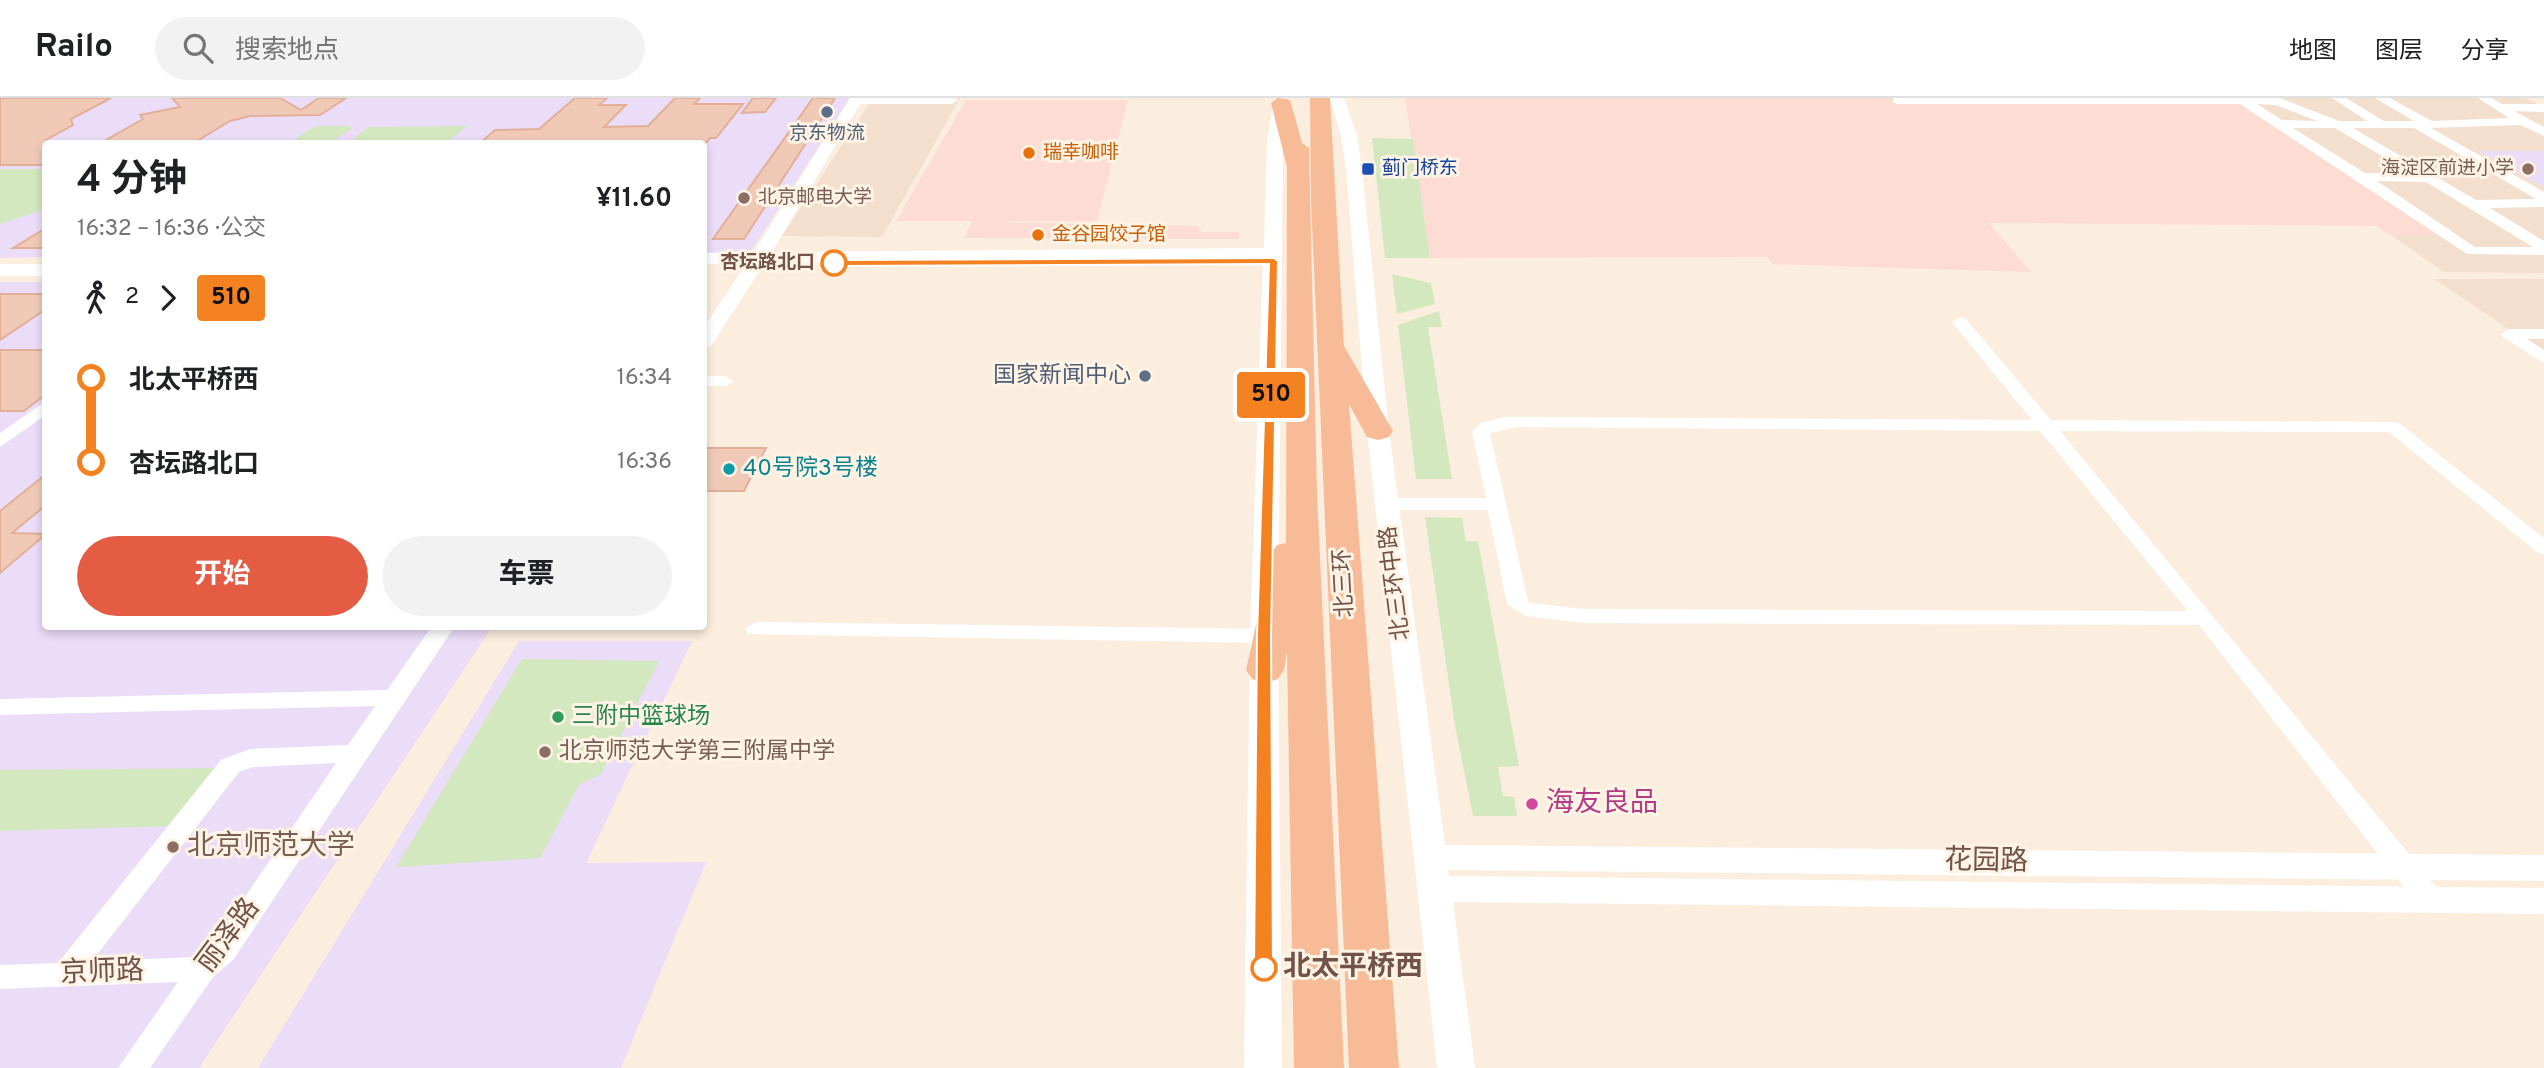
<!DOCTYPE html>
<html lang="zh">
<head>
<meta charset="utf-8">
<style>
  :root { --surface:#fff; --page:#f2f2f2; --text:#202124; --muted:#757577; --line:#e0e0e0; --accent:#e55c45 }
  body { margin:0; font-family:Overpass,"Noto Sans SC",sans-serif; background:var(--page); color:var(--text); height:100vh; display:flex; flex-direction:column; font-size:26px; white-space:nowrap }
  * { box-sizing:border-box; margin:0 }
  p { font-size:23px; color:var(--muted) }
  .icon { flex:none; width:38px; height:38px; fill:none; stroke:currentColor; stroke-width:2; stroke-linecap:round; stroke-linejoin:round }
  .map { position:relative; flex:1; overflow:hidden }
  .side { position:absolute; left:42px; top:42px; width:665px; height:490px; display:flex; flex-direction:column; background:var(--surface); border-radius:7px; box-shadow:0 4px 10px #0003 }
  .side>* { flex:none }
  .badge { padding:0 14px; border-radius:5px; font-size:24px; line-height:46px }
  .map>.badge { position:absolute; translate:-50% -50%; box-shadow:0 0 0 4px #fff }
  .legs { display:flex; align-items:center; gap:10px; height:77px; padding:0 35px; font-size:23px }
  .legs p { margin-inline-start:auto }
  .head { display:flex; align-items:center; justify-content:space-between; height:119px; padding:0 35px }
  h1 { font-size:38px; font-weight:700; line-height:52px }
  .primary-button { display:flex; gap:14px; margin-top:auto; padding:14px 35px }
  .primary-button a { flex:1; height:80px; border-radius:42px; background:var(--accent); color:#fff; font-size:28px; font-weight:700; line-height:80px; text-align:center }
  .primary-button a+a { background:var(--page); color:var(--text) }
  ul { padding:0 35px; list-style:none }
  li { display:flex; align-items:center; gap:24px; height:84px; font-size:26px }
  li i { display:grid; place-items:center; width:10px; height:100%; margin:0 9px; background:currentColor }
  li i::after { content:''; width:18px; height:18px; margin:-9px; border:5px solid; border-radius:50%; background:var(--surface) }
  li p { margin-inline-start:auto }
  li:first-child i { background:linear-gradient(#0000 50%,currentColor 0) }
  li:last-child i { background:linear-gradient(currentColor 50%,#0000 0) }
  header { display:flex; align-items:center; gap:42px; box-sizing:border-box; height:98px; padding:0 35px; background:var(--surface); border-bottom:2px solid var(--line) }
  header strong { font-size:33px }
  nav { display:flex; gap:38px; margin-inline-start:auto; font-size:24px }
  .search { width:490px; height:63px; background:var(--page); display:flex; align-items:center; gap:18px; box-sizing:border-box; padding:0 24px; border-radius:38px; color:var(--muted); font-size:26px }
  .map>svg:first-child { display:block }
  .residential { fill:#f3dfce }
  .commercial { fill:#fcdcd3 }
  .education { fill:#ebdcf7 }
  .green { fill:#d3e8bf }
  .building { fill:#f0cab7; stroke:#e3af98; stroke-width:2 }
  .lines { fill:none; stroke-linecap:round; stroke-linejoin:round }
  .minor { fill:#fff; fill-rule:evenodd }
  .tertiary { fill:#fff; fill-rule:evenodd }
  .trunk { fill:#f8bb97; fill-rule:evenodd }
  .line-1 { fill:#f58220; stroke:#fff; stroke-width:2 }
  .service-dot { fill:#5c6f8a; stroke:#fff3e5; stroke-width:2.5 }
  .food-dot { fill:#e8710a; stroke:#fff3e5; stroke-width:2.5 }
  .transit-dot { fill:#1a4fb4; stroke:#fff3e5; stroke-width:2.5 }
  .education-dot { fill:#8d6e63; stroke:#fff3e5; stroke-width:2.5 }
  .stop-1-dot { fill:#fff; stroke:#f58220; stroke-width:3.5 }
  .culture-dot { fill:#0f9aa8; stroke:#fff3e5; stroke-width:2.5 }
  .leisure-dot { fill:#2e9e5b; stroke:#fff3e5; stroke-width:2.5 }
  .hotel-dot { fill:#d1479c; stroke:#fff3e5; stroke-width:2.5 }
  .labels { text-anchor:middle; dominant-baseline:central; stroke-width:6; stroke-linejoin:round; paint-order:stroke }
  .far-service-label { font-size:19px; fill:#4e5e75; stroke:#fff3e5 }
  .far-food-label { font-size:19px; fill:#c56008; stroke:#fff3e5; text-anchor:start }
  .far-transit-label { font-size:19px; fill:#164399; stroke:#fff3e5; text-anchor:start }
  .far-education-label { font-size:19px; fill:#785e54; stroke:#fff3e5; text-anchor:end }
  .far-stop-label { font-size:19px; font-weight:bold; fill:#715348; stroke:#fff3e5; text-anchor:end }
  .service-label { font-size:23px; fill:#4e5e75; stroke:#fff3e5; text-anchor:end }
  .culture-label { font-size:23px; fill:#0d838f; stroke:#fff3e5; text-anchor:start }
  .street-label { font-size:23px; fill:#715348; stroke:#fff3e5 }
  .leisure-label { font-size:23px; fill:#27864d; stroke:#fff3e5; text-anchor:start }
  .education-label { font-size:23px; fill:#785e54; stroke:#fff3e5; text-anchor:start }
  .near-hotel-label { font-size:28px; fill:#b23c85; stroke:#fff3e5; text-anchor:start }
  .near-education-label { font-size:28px; fill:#785e54; stroke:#fff3e5; text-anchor:start }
  .near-street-label { font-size:28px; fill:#715348; stroke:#fff3e5 }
  .near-stop-label { font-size:28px; font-weight:bold; fill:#715348; stroke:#fff3e5; text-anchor:start }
</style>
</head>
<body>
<header>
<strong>Railo</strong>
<div class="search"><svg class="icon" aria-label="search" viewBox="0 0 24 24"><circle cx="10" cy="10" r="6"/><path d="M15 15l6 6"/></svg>搜索地点</div>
<nav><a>地图</a><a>图层</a><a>分享</a></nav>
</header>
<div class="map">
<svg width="2544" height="970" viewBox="0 0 2544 970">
  <rect width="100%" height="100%" fill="#fceedf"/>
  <g class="residential">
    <polygon points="873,0 960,0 882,139 782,138"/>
    <polygon points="1886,0 2526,0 2544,9 2544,53 2480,54 2544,89 2544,175 2444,174 2391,137 2442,137 1891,5"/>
    <polygon points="2434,181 2544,181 2544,255"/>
  </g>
  <g class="commercial">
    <polygon points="1405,0 1886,0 1891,5 2239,5 2444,137 2391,137 2376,128 1989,125 2031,174 1773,166 1767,159 1430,160"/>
    <polygon points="966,2 1128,2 1097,123 989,124 1199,128 1201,134 1239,134 1239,141 964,140 972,123 896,123"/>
  </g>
  <g class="education">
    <polygon points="0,0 850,0 750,155 704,155 704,46 46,46 45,159 0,160"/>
    <polygon points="2478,53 2544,53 2544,89"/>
    <polygon points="0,184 45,184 46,528 492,529 199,970 0,970"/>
    <polygon points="519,543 692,543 586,765 706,764 621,970 258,970"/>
  </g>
  <g class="green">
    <polygon points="315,28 348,28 352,30 330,45 289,45"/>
    <polygon points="467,28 446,45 347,45 369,29"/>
    <polygon points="1372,40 1413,41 1430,160 1385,160"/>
    <polygon points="0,71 45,71 45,111 0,126"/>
    <polygon points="1392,176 1431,185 1435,206 1397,216"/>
    <polygon points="1439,213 1442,229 1428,229 1452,381 1416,381 1398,227"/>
    <polygon points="1425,419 1462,420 1466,443 1478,443 1519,668 1498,669 1503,698 1514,699 1517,718 1473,718 1455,628"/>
    <polygon points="522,561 659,563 601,676 579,687 540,760 396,769"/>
    <polygon points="219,670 171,728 0,733 0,672"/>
  </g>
  <g class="building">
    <polygon points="0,0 111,0 71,21 73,27 46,42 46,67 0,67"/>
    <polygon points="172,0 280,0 301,12 319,0 346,0 320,17 250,18 230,23 192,46 99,46 143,21 140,17 180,9"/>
    <polygon points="575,0 607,0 599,7 626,7 604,29 648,28 675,0 700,0 694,6 743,6 716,40 710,40 705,46 479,46 495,32 539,31"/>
    <polygon points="753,0 776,0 765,14 742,15"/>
    <polygon points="813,0 835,0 744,141 713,141"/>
    <polygon points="46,130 46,150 13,150"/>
    <polygon points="0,196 46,196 46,211 0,242"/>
    <polygon points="0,252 46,252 46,296 24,313 0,313"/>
    <polygon points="704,350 766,350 744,393 704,393"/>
    <polygon points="46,376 46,407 12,435 46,436 0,475 0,413"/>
  </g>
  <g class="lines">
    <g class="minor">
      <polygon points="852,0 956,0 958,2 952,6 856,6 852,4"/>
      <path d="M1893,0H2280L2339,23H2367L2332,0H2346L2384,23H2414L2375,0H2390L2432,23L2509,20L2478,0H2492L2502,6H2544V14L2514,13L2544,29V38L2520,27L2431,30L2544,94V109L2490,110L2544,143V157L2467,156L2240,6H1897L1893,4ZM2257,6L2276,7L2317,23L2282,22ZM2293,30H2335L2412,76L2365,75ZM2353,30H2414L2536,101L2476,102ZM2377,83L2426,84L2533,149H2475Z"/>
      <path d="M1960,219L1966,221L2051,322L2393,324L2399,325L2544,440V456L2537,454L2389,334L2060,333L2441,795L2445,803L2441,811L2431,814L2421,811L2199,527L1584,525L1526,518L1507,506L1488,412H1387L1377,406L1387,400H1486L1472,333L1481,325L1505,319L2032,322L1952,224ZM1516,329L2040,333L2188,513L1584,511L1531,505L1528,503L1490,335Z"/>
      <polygon points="2509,231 2544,231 2544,241 2527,241 2544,252 2544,265 2503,239 2501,236"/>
      <polygon points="704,278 725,278 734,283 725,288 704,288"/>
      <polygon points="46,303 46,317 0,349 0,335"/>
      <polygon points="756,524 1264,531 1272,533 1275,538 1272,543 1264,545 748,536 745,531"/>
      <path d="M432,528H455L233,862L213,879L150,970H118L178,884L0,891V867L58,865L221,662L250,651L348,647L375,608L0,617V601L387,592ZM336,665L213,846L197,859L92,863L239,674L253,669Z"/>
    </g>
    <g class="tertiary">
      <polygon points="850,0 864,0 772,154 1264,150 1267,45 1274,0 1288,0 1283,45 1278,538 1282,970 1244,970 1250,538 1263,161 765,165 711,248 704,250 704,229 747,165 704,166 704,155 754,154"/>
      <polygon points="1330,0 1344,0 1357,38 1362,70 1389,333 1445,747 2544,757 2544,783 1448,772 1449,778 2544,790 2544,816 1453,804 1475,970 1437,970 1367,333 1346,70 1341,38"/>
      <rect x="0" y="166" width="46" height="12"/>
    </g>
    <g class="trunk">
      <polygon points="1277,0 1288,1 1291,5 1302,45 1309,50 1317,396 1344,970 1294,970 1287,554 1284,572 1278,581 1265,585 1252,581 1246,572 1272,454 1277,447 1286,445 1287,69 1271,5"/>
      <polygon points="1310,0 1330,0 1344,248 1393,333 1389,339 1378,342 1367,339 1349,306 1399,970 1349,970 1311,103"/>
    </g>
  </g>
  <polygon class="line-1" points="1274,160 1278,163 1271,538 1273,870 1264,878 1254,870 1257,538 1269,166 834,168 829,165 834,162"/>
  <g class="service-dot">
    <circle cx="827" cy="14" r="7"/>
    <circle cx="1145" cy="278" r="7"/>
  </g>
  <g class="food-dot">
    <circle cx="1029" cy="55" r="7"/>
    <circle cx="1038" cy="137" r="7"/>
  </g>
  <rect class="transit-dot" x="1361" y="64" width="14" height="14" rx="3.5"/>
  <g class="education-dot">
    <circle cx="2528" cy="71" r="7"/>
    <circle cx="744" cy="100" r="7"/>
    <circle cx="545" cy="654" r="7"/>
    <circle cx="173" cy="749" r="7"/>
  </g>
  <g class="stop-1-dot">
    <circle cx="834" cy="165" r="12"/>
    <circle cx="1264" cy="870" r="12"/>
  </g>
  <circle class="culture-dot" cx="729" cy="371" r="7"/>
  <circle class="leisure-dot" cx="558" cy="619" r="7"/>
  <circle class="hotel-dot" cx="1532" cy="706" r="7"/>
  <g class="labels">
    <g class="far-service-label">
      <text x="827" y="36">京东物流</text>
    </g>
    <g class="far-food-label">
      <text x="1043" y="55">瑞幸咖啡</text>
      <text x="1052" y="137">金谷园饺子馆</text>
    </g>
    <g class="far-transit-label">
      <text x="1382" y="71">蓟门桥东</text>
    </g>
    <g class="far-education-label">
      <text x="2514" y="71">海淀区前进小学</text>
      <text x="758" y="100" text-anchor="start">北京邮电大学</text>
    </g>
    <g class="far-stop-label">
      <text x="815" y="165">杏坛路北口</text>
    </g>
    <g class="service-label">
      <text x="1131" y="278">国家新闻中心</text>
    </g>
    <g class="culture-label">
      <text x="743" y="371">40号院3号楼</text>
    </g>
    <g class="street-label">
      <text transform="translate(1345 485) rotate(-93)">北三环</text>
      <text transform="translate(1396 485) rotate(-97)">北三环中路</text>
    </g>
    <g class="leisure-label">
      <text x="572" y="619">三附中篮球场</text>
    </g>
    <g class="education-label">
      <text x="559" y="654">北京师范大学第三附属中学</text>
    </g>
    <g class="near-hotel-label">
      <text x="1546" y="706">海友良品</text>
    </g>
    <g class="near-education-label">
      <text x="187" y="749">北京师范大学</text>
    </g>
    <g class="near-street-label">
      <text transform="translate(1986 764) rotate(1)">花园路</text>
      <text transform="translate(229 838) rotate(-53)">丽泽路</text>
      <text transform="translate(102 875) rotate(-2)">京师路</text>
    </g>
    <g class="near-stop-label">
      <text x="1283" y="870">北太平桥西</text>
    </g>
  </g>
</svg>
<b class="badge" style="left:1271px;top:297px;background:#f58220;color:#111">510</b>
<section class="side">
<div class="head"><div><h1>4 分钟</h1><p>16:32 – 16:36 · 公交</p></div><b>¥11.60</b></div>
<div class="legs"><svg class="icon" aria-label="walk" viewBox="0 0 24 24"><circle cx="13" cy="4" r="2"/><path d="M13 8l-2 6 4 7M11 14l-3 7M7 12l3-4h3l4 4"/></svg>2<svg class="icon" aria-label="forward" viewBox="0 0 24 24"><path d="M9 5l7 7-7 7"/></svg><b class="badge" style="background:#f58220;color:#111">510</b></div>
<ul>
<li><i style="color:#f58220"></i><b>北太平桥西</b><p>16:34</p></li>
<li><i style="color:#f58220"></i><b>杏坛路北口</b><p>16:36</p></li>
</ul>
<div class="primary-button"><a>开始</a><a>车票</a></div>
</section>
</div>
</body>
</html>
